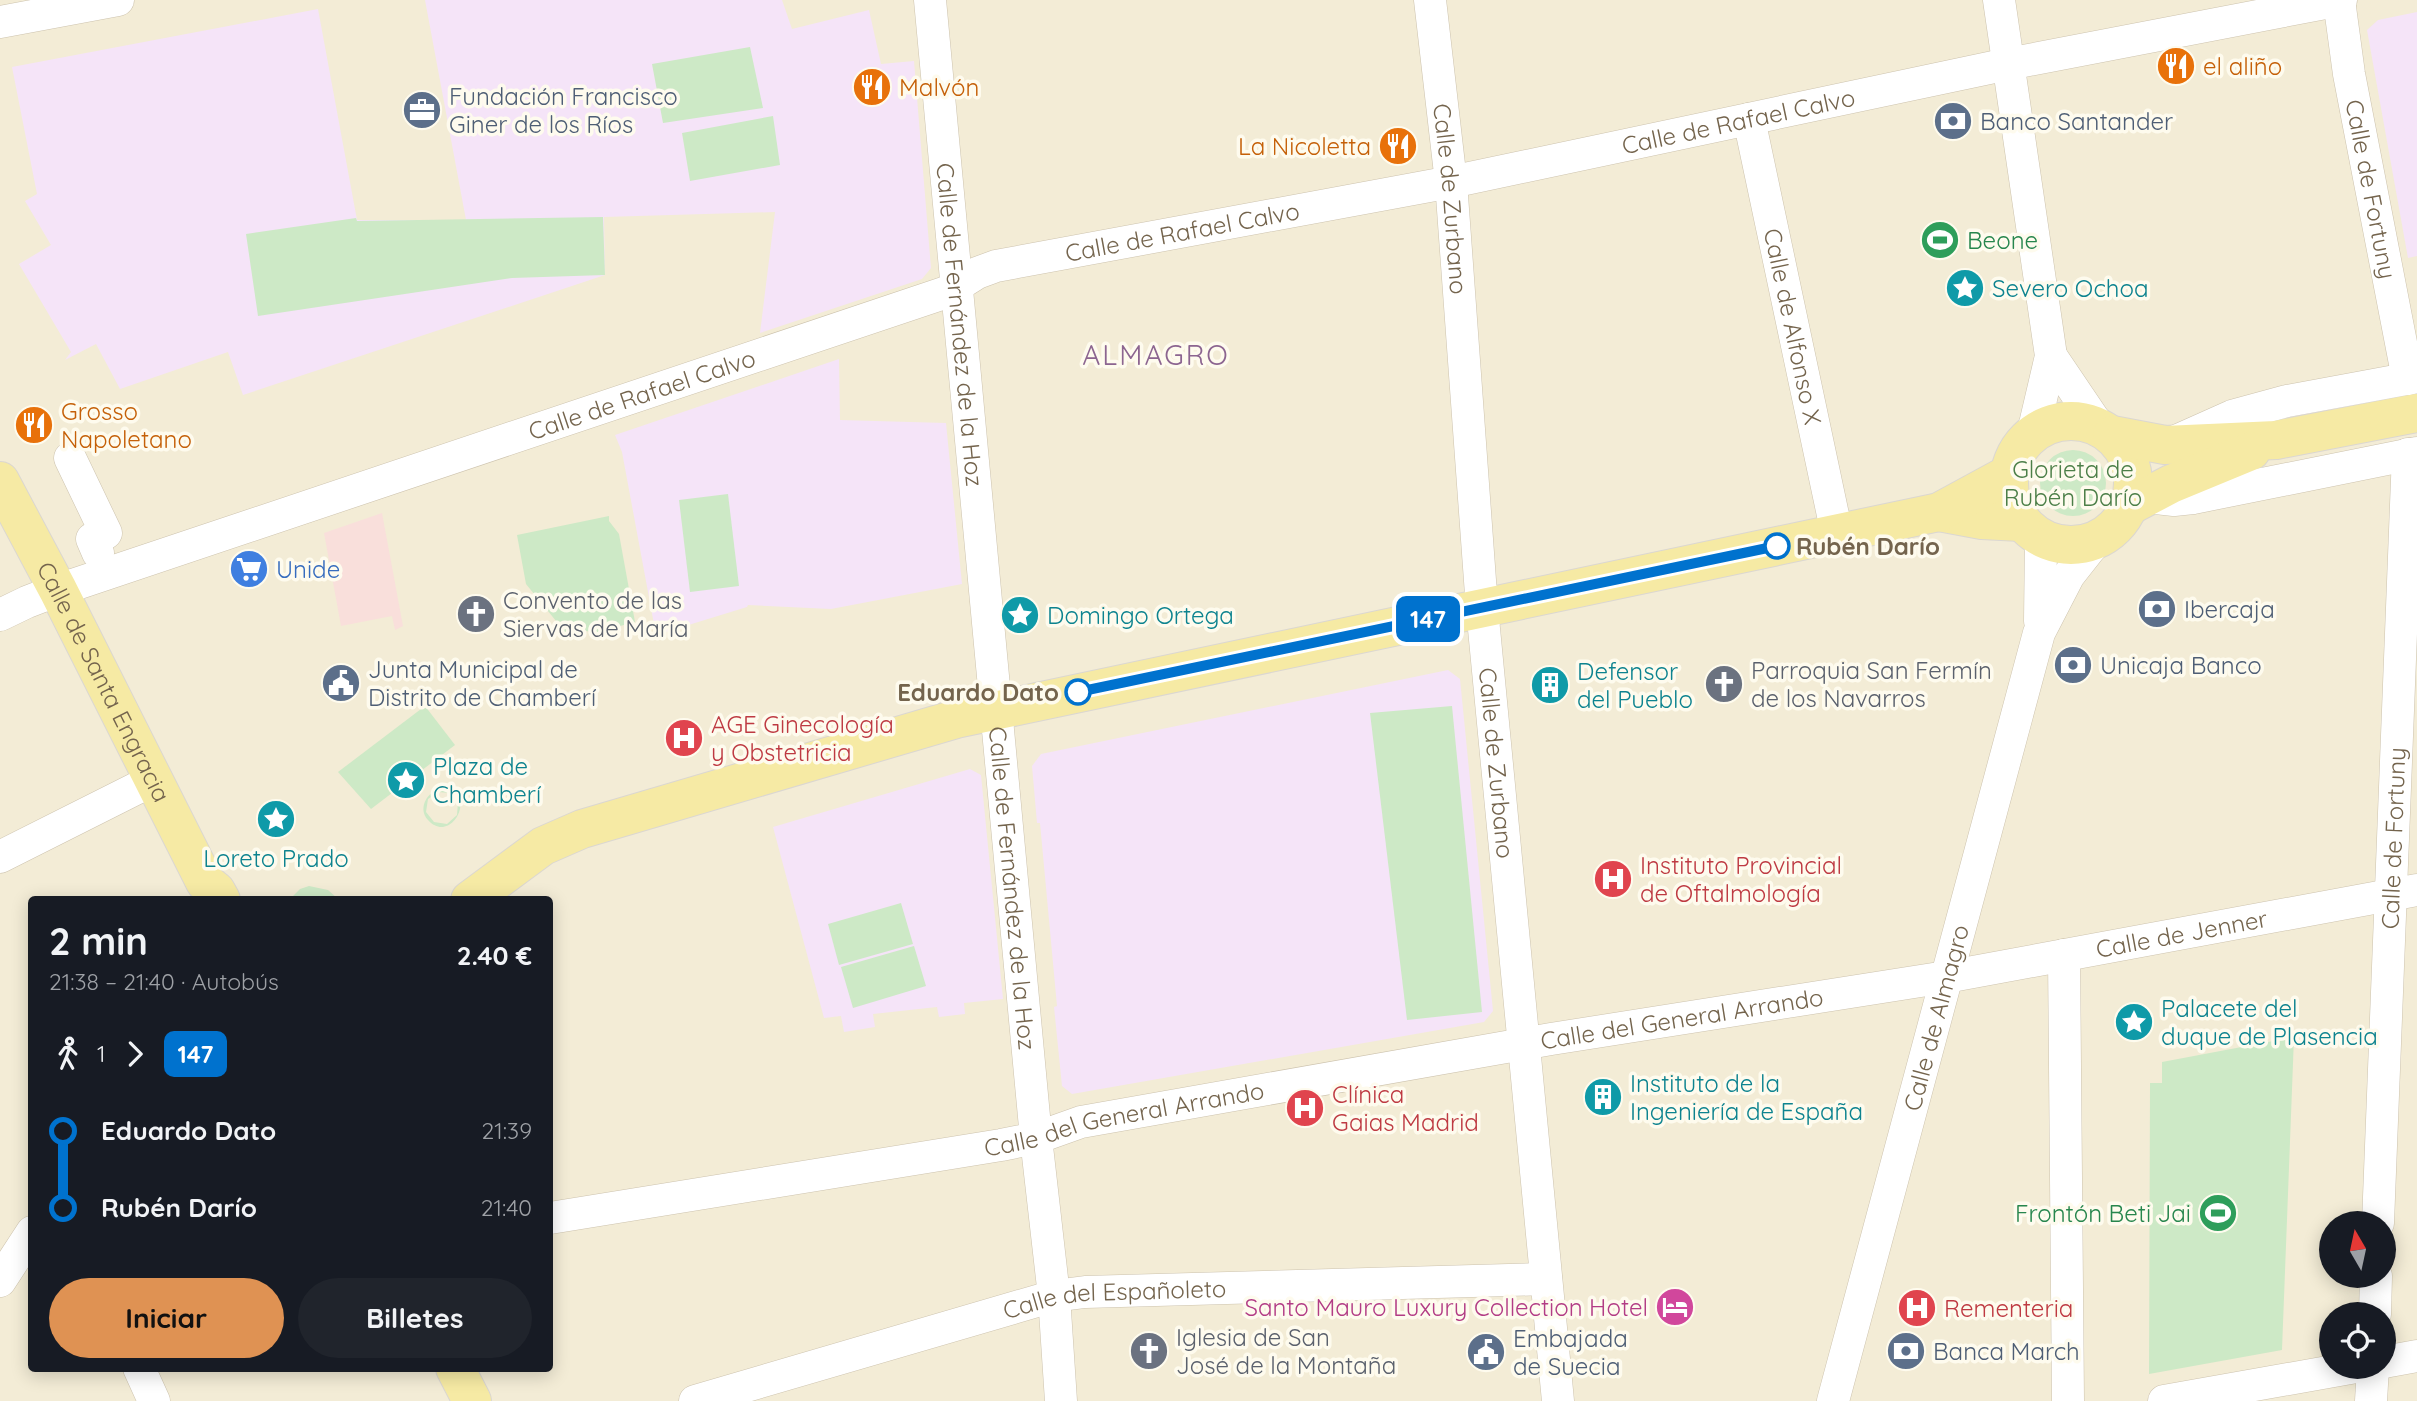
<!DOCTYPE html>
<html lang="es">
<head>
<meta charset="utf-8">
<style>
  :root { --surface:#171b24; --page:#20242c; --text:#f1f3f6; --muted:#9ea1a6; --accent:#df9253 }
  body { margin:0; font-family:Quicksand,sans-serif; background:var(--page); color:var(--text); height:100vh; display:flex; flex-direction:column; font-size:26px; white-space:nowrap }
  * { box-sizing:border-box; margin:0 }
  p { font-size:23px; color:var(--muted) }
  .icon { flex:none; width:38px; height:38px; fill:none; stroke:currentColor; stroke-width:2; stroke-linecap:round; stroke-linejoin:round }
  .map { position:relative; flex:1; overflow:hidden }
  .drawer { position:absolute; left:28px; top:896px; width:525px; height:476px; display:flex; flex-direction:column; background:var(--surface); border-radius:7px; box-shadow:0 4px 18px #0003 }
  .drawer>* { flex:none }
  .badge { padding:0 14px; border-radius:10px; font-size:24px; line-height:46px }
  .needle { width:46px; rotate:351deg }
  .controls { position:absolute; left:2319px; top:1211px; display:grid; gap:14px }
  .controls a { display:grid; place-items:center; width:77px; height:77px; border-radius:50%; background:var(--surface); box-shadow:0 4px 18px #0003; font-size:35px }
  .map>.badge { position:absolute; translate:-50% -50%; box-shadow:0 0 0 4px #fff }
  .legs { display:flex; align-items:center; gap:10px; height:77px; padding:0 21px; font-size:23px }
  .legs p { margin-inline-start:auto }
  .headline { display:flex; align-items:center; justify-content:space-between; height:119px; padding:0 21px }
  h1 { font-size:38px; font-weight:700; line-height:52px }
  .cta { display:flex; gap:14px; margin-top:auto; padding:14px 21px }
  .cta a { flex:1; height:80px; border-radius:42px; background:var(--accent); color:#111; font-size:28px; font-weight:700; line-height:80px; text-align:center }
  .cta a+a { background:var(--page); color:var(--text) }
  ul { padding:0 21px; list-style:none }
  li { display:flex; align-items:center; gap:24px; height:77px; font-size:26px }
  li i { display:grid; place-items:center; width:10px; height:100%; margin:0 9px; background:currentColor }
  li i::after { content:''; width:18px; height:18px; margin:-9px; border:5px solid; border-radius:50%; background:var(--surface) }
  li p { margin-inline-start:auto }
  li:first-child i { background:linear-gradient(#0000 50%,currentColor 0) }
  li:last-child i { background:linear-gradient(currentColor 50%,#0000 0) }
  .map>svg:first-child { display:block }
  .residential { fill:#f3ecd6; fill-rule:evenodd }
  .education { fill:#f5e4f8 }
  .medical { fill:#f9dfdb }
  .green { fill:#cde9c6; fill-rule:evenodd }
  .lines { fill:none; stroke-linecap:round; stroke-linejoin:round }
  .minor-casing { stroke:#cdc3ae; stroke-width:33 }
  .major-casing { stroke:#dbd7d1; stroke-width:40 }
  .minor { stroke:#fff; stroke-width:32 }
  .major { stroke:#f6eaa4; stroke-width:38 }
  .line-1-casing { stroke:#fff; stroke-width:16 }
  .line-1 { stroke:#0072ce; stroke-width:10 }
  .stop-1-dot { fill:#fff; stroke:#0072ce; stroke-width:3.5 }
  .labels { text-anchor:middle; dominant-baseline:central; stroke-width:7; stroke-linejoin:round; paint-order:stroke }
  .food-label { font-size:24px; fill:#c56008; stroke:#fefbee; text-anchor:start }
  .service-label { font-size:24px; fill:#4e5e75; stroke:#fefbee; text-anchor:start }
  .street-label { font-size:24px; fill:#74644d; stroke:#fefbee }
  .leisure-label { font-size:24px; fill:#27864d; stroke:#fefbee; text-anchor:start }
  .culture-label { font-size:24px; fill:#0d838f; stroke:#fefbee; text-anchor:start }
  .park-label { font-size:24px; fill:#4c7f48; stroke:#fefbee }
  .stop-label { font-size:24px; font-weight:bold; fill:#74644d; stroke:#fefbee; text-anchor:start }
  .shop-label { font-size:24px; fill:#366cbe; stroke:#fefbee; text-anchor:start }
  .worship-label { font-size:24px; fill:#5b616d; stroke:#fefbee; text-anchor:start }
  .health-label { font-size:24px; fill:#be3a42; stroke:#fefbee; text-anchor:start }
  .hotel-label { font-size:24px; fill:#b23c85; stroke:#fefbee; text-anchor:end }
  .quarter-label { font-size:28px; letter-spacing:2px; fill:#8c6590; stroke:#fefbee }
</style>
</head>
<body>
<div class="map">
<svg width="2417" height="1401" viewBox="0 0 2417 1401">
  <rect width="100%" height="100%" fill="#fbf8e8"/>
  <path class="residential" d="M0,0H2417V1401H0ZM32,900H550V1368H32ZM2331,1223H2384V1276H2331ZM2331,1314H2384V1367H2331Z"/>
  <g class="education">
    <polygon points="425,0 782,0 792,29 869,10 881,64 914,61 931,268 922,279 760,333 775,212 604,217 605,275 243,395 228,352 120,389 96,344 65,360 71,352 19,264 51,245 25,201 37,194 12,67 318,9 357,220 466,220"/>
    <polygon points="2417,12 2417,256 2408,258 2367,30 2378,20"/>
    <polygon points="839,359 840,420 946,423 962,584 831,609 748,605 747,607 656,635 622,452 615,435"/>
    <polygon points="1448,670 1460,679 1493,1011 1484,1022 1072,1094 1062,1086 1054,1007 1057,1006 1040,823 1037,823 1032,766 1041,754"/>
    <polygon points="970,769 981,775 1003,999 964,1003 965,1014 939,1017 937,1007 873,1014 875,1027 844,1032 841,1016 824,1018 773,827"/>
  </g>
  <polygon class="medical" points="382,513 403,626 395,630 392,616 341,626 324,533"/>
  <g class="green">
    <polygon points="750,47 763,108 663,123 652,64"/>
    <polygon points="773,116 780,165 690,181 682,133"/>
    <polygon points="603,217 605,275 512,278 258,316 246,234 356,218 357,221"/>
    <circle cx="2073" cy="483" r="33"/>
    <polygon points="728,494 739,586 690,592 679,500"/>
    <polygon points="609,516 609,521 619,534 635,622 594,633 579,629 565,632 526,584 517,535"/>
    <polygon points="425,706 455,745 371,809 338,772"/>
    <polygon points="1452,706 1482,1012 1407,1020 1370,713"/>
    <path d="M438,789C482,787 452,847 428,820C418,809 426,794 438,789ZM438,792L451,793L458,803L457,815L447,824L434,822L426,812L428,799Z"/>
    <polygon points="309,886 328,890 338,899 290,899 300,889"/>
    <polygon points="901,903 913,944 839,965 828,924"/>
    <polygon points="914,946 926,986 853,1008 841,967"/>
    <polygon points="2294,1037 2282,1350 2149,1374 2150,1083 2162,1083 2162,1062"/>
  </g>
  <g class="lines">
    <g class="minor-casing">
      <g id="minor">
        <path id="s1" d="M930,0L1036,1138L1054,1296L1061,1401"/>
        <path id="s2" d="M1430,0L1451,182L1482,608L1558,1401"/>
        <polyline points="1999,0 2051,356 2033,433"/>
        <path id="s3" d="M2339,0L2349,74L2408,379"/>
        <polyline points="0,22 118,0"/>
        <path id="s4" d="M1749,119L1837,534"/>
        <polyline points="2051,356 2099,427"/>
        <polyline points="2176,441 2232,416 2287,401 2417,377"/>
        <polyline points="70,458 106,533 92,539 98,553"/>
        <polyline points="2147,497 2174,500 2193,498 2417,453"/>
        <path id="s5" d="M0,615L27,602L58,590L947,292L977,273L996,266L1451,182L2008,64L2341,0"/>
        <polyline points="2040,621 2041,539"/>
        <polyline points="0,857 153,780"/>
        <polyline points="2064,955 2068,1401"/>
        <path id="s6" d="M550,1218L1001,1145L1036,1138L1081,1122L1551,1039L1946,977L2417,890"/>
        <path id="s7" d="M2378,1223L2408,454"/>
        <polyline points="0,1281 32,1232"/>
        <polyline points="2375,1314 2376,1276"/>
        <polyline points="2384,1362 2417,1356"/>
        <polyline points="139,1368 154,1401"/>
        <path id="s8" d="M695,1401L1054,1296L1085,1292L1546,1279"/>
        <path id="s9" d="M1833,1401L2039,633L2069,575L2095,542"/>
        <polyline points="2164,1401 2356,1367"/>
        <polyline points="2371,1401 2373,1367"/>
      </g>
    </g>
    <g class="major-casing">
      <g id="major">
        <circle cx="2071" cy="483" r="62"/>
        <polyline points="2112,435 2165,445 2276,440 2417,413"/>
        <path id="s10" d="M0,481L58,590L205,882L216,891L221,900"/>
        <polyline points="2131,505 2171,484 2251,451"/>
        <polyline points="1939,512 1982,520 2021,522"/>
        <polyline points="470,900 543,846 582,829 956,719 1939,512 2009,474"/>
        <polyline points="455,1368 472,1401"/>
      </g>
    </g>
    <use href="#minor" class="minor"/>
    <use href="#major" class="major"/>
  </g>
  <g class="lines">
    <g class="line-1-casing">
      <polyline id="line-1" points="1078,692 1777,546"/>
    </g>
    <use href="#line-1" class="line-1"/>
  </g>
  <defs>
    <g id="restaurant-disc" transform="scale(2.0125)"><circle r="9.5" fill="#e8710a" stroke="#fefbee"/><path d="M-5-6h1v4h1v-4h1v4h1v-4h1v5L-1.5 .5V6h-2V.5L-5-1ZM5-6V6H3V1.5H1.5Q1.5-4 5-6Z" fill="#fff"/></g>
    <g id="office-disc" transform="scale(2.0125)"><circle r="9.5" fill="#5c6f8a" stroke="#fefbee"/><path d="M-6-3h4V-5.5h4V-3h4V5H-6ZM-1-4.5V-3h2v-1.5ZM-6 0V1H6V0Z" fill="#fff"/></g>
    <g id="bank-disc" transform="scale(2.0125)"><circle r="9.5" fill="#5c6f8a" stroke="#fefbee"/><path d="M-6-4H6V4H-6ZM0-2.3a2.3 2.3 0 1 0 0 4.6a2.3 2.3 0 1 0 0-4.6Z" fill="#fff"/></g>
    <g id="stadium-disc" transform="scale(2.0125)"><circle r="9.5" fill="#2e9e5b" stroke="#fefbee"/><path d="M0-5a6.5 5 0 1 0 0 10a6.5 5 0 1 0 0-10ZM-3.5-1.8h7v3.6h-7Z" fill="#fff"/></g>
    <g id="sight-disc" transform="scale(2.0125)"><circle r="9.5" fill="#0f9aa8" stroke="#fefbee"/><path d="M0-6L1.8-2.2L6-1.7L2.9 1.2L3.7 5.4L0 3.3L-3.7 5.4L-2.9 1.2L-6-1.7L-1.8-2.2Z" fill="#fff"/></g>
    <g id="supermarket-disc" transform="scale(2.0125)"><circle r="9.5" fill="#3f7fe0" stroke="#fefbee"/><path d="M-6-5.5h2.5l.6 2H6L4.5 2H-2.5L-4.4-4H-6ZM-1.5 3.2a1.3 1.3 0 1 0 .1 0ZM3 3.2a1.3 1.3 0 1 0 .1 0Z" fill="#fff"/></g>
    <g id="church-disc" transform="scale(2.0125)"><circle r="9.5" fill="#6b7280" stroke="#fefbee"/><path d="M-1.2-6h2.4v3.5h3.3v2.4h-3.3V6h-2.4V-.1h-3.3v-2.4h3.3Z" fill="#fff"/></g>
    <g id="civic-disc" transform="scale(2.0125)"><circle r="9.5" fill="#5c6f8a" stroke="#fefbee"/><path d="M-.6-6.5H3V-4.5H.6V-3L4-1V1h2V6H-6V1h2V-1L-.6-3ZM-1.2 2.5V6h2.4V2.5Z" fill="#fff"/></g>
    <g id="building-disc" transform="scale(2.0125)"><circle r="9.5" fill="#0f9aa8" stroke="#fefbee"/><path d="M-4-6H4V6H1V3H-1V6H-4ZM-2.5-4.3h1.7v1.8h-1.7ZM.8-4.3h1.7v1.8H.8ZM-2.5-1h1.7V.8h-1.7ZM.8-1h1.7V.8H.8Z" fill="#fff"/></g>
    <g id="hospital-disc" transform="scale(2.0125)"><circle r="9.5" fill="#e0444e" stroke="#fefbee"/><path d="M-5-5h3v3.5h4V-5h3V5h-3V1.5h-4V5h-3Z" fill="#fff"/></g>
    <g id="hotel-disc" transform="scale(2.0125)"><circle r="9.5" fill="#d1479c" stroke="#fefbee"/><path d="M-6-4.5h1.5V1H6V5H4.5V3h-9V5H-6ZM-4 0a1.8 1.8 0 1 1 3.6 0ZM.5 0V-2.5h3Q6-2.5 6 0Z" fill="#fff"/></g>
  </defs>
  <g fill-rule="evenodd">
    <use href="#restaurant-disc" x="2176" y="66"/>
    <use href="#restaurant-disc" x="872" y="87"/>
    <use href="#office-disc" x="422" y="110"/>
    <use href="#bank-disc" x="1953" y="121"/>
    <use href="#restaurant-disc" x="1398" y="146"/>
    <use href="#stadium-disc" x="1940" y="240"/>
    <use href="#sight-disc" x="1965" y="288"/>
    <use href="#restaurant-disc" x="34" y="425"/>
    <use href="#supermarket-disc" x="249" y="569"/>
    <use href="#bank-disc" x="2157" y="609"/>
    <use href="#church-disc" x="476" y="614"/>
    <use href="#sight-disc" x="1020" y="615"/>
    <use href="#bank-disc" x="2073" y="665"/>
    <use href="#civic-disc" x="341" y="683"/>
    <use href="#church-disc" x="1724" y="684"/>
    <use href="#building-disc" x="1550" y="685"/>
    <use href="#hospital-disc" x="684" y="738"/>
    <use href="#sight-disc" x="406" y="780"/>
    <use href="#sight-disc" x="276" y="819"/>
    <use href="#hospital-disc" x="1613" y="879"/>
    <use href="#sight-disc" x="2134" y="1022"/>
    <use href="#building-disc" x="1603" y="1097"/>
    <use href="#hospital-disc" x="1305" y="1108"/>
    <use href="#stadium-disc" x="2218" y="1213"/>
    <use href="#hotel-disc" x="1675" y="1307"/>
    <use href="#hospital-disc" x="1917" y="1308"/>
    <use href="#church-disc" x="1149" y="1351"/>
    <use href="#bank-disc" x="1906" y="1351"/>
    <use href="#civic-disc" x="1486" y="1352"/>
  </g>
  <g class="stop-1-dot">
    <circle cx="1777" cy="546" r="12"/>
    <circle cx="1078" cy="692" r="12"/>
  </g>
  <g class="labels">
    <g class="food-label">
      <text x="2203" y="66">el aliño</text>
      <text x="899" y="87">Malvón</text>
      <text x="1371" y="146" text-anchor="end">La Nicoletta</text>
      <text x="61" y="411">Grosso<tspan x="61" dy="28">Napoletano</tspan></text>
    </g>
    <g class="service-label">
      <text x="449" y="96">Fundación Francisco<tspan x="449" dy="28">Giner de los Ríos</tspan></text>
      <text x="1980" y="121">Banco Santander</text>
      <text x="2184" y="609">Ibercaja</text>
      <text x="2100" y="665">Unicaja Banco</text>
      <text x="368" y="669">Junta Municipal de<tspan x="368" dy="28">Distrito de Chamberí</tspan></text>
      <text x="1513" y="1338">Embajada<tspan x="1513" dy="28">de Suecia</tspan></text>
      <text x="1933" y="1351">Banca March</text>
    </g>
    <g class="street-label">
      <text stroke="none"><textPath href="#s5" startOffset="1813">Calle de Rafael Calvo</textPath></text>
      <text stroke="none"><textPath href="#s3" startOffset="192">Calle de Fortuny</textPath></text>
      <text stroke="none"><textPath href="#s2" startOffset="200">Calle de Zurbano</textPath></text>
      <text stroke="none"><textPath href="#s5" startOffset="1246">Calle de Rafael Calvo</textPath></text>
      <text stroke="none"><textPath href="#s1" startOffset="326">Calle de Fernández de la Hoz</textPath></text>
      <text stroke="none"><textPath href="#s4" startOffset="212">Calle de Alfonso X</textPath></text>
      <text stroke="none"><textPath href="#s5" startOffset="679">Calle de Rafael Calvo</textPath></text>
      <text stroke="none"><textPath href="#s10" startOffset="226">Calle de Santa Engracia</textPath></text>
      <text stroke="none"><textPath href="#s2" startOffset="766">Calle de Zurbano</textPath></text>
      <text stroke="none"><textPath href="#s7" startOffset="385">Calle de Fortuny</textPath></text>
      <text stroke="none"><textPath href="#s1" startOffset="892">Calle de Fernández de la Hoz</textPath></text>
      <text stroke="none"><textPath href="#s6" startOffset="1657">Calle de Jenner</textPath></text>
      <text stroke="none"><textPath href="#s9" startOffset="397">Calle de Almagro</textPath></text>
      <text stroke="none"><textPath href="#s6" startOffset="1150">Calle del General Arrando</textPath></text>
      <text stroke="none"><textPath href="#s6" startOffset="583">Calle del General Arrando</textPath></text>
      <text stroke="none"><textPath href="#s8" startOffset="434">Calle del Españoleto</textPath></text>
    </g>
    <g class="leisure-label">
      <text x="1967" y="240">Beone</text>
      <text x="2191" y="1213" text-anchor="end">Frontón Beti Jai</text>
    </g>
    <g class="culture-label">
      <text x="1992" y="288">Severo Ochoa</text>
      <text x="1047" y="615">Domingo Ortega</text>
      <text x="1577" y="671">Defensor<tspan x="1577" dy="28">del Pueblo</tspan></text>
      <text x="433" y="766">Plaza de<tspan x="433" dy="28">Chamberí</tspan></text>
      <text x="276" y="858" text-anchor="middle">Loreto Prado</text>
      <text x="2161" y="1008">Palacete del<tspan x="2161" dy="28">duque de Plasencia</tspan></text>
      <text x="1630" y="1083">Instituto de la<tspan x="1630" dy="28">Ingeniería de España</tspan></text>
    </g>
    <g class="park-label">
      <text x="2073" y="469">Glorieta de<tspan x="2073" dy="28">Rubén Darío</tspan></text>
    </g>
    <g class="stop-label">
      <text x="1796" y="546">Rubén Darío</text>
      <text x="1059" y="692" text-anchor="end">Eduardo Dato</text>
    </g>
    <g class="shop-label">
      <text x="276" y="569">Unide</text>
    </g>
    <g class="worship-label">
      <text x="503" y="600">Convento de las<tspan x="503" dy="28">Siervas de María</tspan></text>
      <text x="1751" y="670">Parroquia San Fermín<tspan x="1751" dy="28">de los Navarros</tspan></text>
      <text x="1176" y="1337">Iglesia de San<tspan x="1176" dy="28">José de la Montaña</tspan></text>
    </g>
    <g class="health-label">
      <text x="711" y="724">AGE Ginecología<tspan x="711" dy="28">y Obstetricia</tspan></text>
      <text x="1640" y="865">Instituto Provincial<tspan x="1640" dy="28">de Oftalmología</tspan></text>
      <text x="1332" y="1094">Clínica<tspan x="1332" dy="28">Gaias Madrid</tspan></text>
      <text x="1944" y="1308">Rementeria</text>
    </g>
    <g class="hotel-label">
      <text x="1648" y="1307">Santo Mauro Luxury Collection Hotel</text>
    </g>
    <g class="quarter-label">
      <text x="1156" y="354">ALMAGRO</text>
    </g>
  </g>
</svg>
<div class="controls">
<a><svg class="needle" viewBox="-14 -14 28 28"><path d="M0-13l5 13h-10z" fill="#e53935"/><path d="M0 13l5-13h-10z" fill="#9ea1a6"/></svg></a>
<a><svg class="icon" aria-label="locate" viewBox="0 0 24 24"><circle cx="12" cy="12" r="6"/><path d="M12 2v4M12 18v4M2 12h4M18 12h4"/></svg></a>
</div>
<b class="badge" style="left:1428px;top:619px;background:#0072ce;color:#fff">147</b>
<section class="drawer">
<div class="headline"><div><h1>2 min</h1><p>21:38 – 21:40 · Autobús</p></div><b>2.40 €</b></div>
<div class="legs"><svg class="icon" aria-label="walk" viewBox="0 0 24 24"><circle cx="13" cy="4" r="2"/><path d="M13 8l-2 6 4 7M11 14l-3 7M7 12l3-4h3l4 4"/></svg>1<svg class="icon" aria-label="forward" viewBox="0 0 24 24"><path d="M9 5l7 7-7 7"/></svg><b class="badge" style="background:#0072ce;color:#fff">147</b></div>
<ul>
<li><i style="color:#0072ce"></i><b>Eduardo Dato</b><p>21:39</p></li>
<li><i style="color:#0072ce"></i><b>Rubén Darío</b><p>21:40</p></li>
</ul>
<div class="cta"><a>Iniciar</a><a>Billetes</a></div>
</section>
</div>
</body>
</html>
